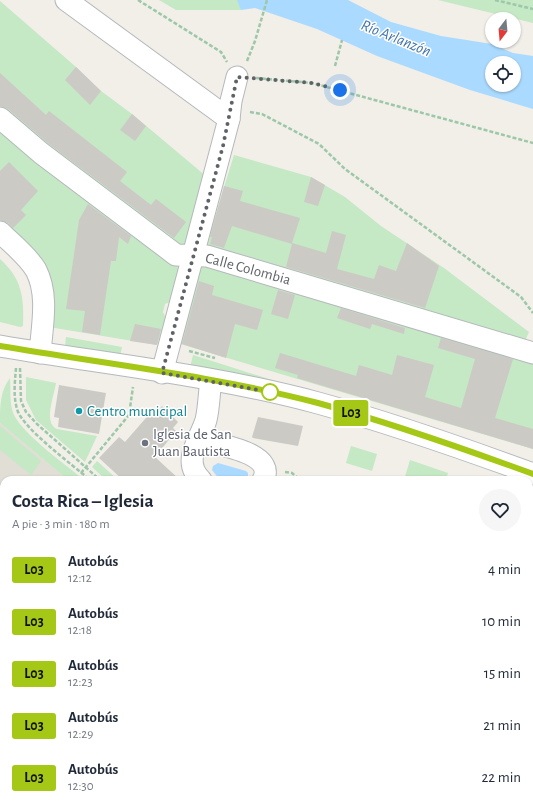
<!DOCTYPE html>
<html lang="es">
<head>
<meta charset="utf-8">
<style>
  :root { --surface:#fff; --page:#f6f6f7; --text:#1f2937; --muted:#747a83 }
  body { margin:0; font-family:"Alegreya Sans",sans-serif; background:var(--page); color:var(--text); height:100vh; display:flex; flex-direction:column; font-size:15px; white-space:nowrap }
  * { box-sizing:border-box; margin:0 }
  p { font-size:13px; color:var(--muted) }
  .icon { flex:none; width:22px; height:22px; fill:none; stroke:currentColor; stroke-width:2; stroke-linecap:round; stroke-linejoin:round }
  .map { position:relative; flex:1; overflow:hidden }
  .panel { position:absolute; left:0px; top:476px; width:533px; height:336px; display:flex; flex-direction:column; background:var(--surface); border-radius:12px 12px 0 0; box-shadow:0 1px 3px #0004 }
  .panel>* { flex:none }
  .badge { padding:0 8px; border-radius:3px; font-size:14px; line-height:26px }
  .needle { width:26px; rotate:196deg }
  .tools { position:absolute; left:485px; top:12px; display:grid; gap:8px }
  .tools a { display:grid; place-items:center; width:36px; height:36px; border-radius:50%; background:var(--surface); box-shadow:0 1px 3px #0004; font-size:20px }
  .you { position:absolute; width:20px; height:20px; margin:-10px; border:3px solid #fff; border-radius:50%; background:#1a73e8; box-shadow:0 0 0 6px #1a73e833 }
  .map>.badge { position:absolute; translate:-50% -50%; box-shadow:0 0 0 2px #fff }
  .round { display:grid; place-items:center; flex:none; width:42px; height:42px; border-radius:21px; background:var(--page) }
  .headline { display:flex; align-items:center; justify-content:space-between; height:68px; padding:0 12px }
  h1 { font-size:19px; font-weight:600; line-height:30px }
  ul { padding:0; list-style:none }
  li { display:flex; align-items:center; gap:12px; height:52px; padding:0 12px }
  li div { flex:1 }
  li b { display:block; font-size:15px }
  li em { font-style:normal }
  li .badge { min-width:44px; font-weight:700; text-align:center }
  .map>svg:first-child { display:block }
  .education { fill:#e1ded6 }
  .green { fill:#c5e8c5 }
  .water { fill:#aadaff; fill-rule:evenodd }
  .building { fill:#cccac5 }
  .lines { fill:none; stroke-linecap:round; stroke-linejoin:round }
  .minor-casing { stroke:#b5b8bc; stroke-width:23 }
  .path { stroke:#9cc7a9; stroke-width:2.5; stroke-dasharray:4 2; stroke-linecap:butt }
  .minor { stroke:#fff; stroke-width:21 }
  .line-casing { stroke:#fff; stroke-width:9 }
  .line { stroke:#a5c715; stroke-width:6 }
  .walk { stroke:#5f6368; stroke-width:4; stroke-dasharray:0 7.2 }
  .stop-dot { fill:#fff; stroke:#a5c715; stroke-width:2 }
  .culture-dot { fill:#0f9aa8; stroke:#fff; stroke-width:1.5 }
  .worship-dot { fill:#6b7280; stroke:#fff; stroke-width:1.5 }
  .labels { text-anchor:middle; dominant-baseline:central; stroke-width:3; stroke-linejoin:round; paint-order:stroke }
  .street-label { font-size:15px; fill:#5f6368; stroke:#fff }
  .culture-label { font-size:15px; fill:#0d838f; stroke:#fff; text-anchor:start }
  .worship-label { font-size:15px; fill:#5b616d; stroke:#fff; text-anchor:start }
  .water-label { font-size:16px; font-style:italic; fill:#4174aa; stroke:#fff }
</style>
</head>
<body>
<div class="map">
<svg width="533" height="812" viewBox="0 0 533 812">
  <rect width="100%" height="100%" fill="#f1efe8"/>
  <polygon class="education" points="0,423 68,480 4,480 4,554 0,550"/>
  <g class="green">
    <polygon points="159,0 243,0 241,10 176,10"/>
    <polygon points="438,0 533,0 533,23"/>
    <polygon points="0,1 76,67 101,91 132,114 207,177 188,243 175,247 0,109"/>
    <polygon points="0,127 175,262 180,271 172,301 165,304 163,312 166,318 157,345 49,327 17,237 0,221"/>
    <polygon points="234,155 311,177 345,197 381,226 444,268 529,332 524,343 205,249"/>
    <path d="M0,259C22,279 24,297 23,326L20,327L0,322Z"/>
    <polygon points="201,263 533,362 533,449 177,343"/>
    <polygon points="66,337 122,347 120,357 65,347"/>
    <polygon points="193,355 294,387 190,368"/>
    <path d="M26,377L56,383C54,396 43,423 57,429L97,436L85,462L36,420L26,400Z"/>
    <path d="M10,378C11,390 9,404 14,415C25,436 65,464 84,480H68L0,423C0,406 0,391 10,378Z"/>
    <polygon points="0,426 41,461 31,475 0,450"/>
    <polygon points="351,446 377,454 372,471 346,463"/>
    <polygon points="410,460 448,473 446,480 404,480"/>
    <polygon points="97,461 118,480 106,480 92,467"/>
    <polygon points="529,500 533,501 533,632 529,629"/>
    <polygon points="0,594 4,597 4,673 0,671"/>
    <polygon points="529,653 533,656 533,812 522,812 518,808 529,808"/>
    <polygon points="297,808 453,808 457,812 301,812"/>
  </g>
  <g class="water">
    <path d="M237,0H348L391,22L441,36L492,44L513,53L533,56V109L470,90L377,56L317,29L255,8L241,10ZM492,63H514V85H492Z"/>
    <polygon points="218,463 246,471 248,473 248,480 220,480 212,470 213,466"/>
  </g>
  <g class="building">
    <polygon points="76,67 101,91 90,105 65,80"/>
    <polygon points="0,73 46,115 49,111 127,172 120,181 151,205 156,199 186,222 174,238 49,144 8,109 0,106"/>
    <polygon points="132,114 146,126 135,141 120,130"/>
    <polygon points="9,162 38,191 21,210 26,215 13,228 8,223 0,220 0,171"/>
    <polygon points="311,177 325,185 318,206 304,202"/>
    <polygon points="224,186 243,191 240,201 300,218 292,243 326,253 332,231 346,235 337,269 374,279 379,265 396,271 407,243 439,266 425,308 286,267 292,244 232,226 224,248 210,244 212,237 210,237"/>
    <polygon points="88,204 131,236 128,244 119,237 116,261 111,261 100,335 82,332 85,311 66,309 79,220"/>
    <polygon points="199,281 214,286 212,295 263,310 257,330 235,324 226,358 182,344"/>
    <polygon points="278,290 295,295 288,319 271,314"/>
    <polygon points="341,308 405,328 404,334 372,324 370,329 337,318"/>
    <polygon points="135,324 161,329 157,345 130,341"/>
    <polygon points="441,338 513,359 495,418 533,429 533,449 297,378 298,375 275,368 280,353 356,376 359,365 392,375 397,355 434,365 425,397 461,408 475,359 438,348"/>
    <polygon points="59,385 106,393 99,434 58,427 59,418 54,417"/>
    <polygon points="162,406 178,422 173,428 176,431 155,457 180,480 123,480 99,458 119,437 125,442 152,411 156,413"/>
    <polygon points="258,417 303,426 298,446 253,438 252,437"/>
  </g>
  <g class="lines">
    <g class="minor-casing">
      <g id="minor">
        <polyline points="66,0 229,119 231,101 237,77"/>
        <polyline points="0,118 41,153 176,255 207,256 533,353"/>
        <path d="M0,232C12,244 27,255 36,270C49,295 42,326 40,353"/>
        <path d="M0,346C106,364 214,375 318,403C391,423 462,448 533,474"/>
        <polyline points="162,373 229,119"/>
        <path d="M198,439C214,444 278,452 263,480"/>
        <path d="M201,480C181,461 200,440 206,420C209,408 209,393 211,380"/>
        <polyline points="0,567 4,570"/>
        <polyline points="529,644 533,647"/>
        <polyline points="268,808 272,812"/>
        <polyline points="507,808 511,812"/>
      </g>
    </g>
    <g class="path">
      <polyline points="138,0 221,52 227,62"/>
      <polyline points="495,0 533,9"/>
      <polyline points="247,61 255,41 267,0"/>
      <polyline points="335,66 342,40"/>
      <polyline points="256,78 312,83 533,143"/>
      <polyline points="250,112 262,114 319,144 345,169 521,297 533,313"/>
      <polyline points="189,351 215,358"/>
      <path d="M16,368C15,381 13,395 17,409C22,428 73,465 90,480"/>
      <polyline points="20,368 21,401 26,412 37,424 100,480"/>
      <polyline points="285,472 292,473 300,480"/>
      <polyline points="81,473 129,415 133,387"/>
      <polyline points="461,808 465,812"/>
      <polyline points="477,808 482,812"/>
    </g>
    <use href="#minor" class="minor"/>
  </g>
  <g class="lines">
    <g class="line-casing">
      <path id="line" d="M0,346C106,364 214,376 318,403C391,423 462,448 533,474"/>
    </g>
    <use href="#line" class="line"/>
    <polyline class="walk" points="270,392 162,373 223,146 237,77 312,83 340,90"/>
  </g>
  <circle class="stop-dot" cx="270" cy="392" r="8"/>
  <circle class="culture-dot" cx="79" cy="411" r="4"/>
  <circle class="worship-dot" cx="145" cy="443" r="4"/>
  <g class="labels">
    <g class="street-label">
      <text transform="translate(248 269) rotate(15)">Calle Colombia</text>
    </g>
    <g class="culture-label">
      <text x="87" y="411">Centro municipal</text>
    </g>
    <g class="worship-label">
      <text x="153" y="434">Iglesia de San<tspan x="153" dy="17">Juan Bautista</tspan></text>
    </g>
    <g class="water-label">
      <text transform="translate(396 38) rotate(22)">Río Arlanzón</text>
    </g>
  </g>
</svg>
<div class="tools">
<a><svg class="needle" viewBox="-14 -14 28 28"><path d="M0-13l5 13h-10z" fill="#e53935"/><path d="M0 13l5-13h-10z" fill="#747a83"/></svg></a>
<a><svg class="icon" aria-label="locate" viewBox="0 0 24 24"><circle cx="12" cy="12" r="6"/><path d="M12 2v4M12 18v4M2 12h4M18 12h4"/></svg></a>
</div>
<div class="you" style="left:340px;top:90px"></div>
<b class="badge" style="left:351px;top:413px;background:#a5c715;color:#111">L03</b>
<section class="panel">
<div class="headline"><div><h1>Costa Rica – Iglesia</h1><p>A pie · 3 min · 180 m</p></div><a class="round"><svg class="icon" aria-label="heart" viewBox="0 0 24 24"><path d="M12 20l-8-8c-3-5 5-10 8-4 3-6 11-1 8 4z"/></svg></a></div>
<ul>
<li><span class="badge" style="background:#a5c715;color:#111">L03</span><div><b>Autobús</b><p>12:12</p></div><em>4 min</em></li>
<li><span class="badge" style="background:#a5c715;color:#111">L03</span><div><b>Autobús</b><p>12:18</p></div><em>10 min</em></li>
<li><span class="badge" style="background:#a5c715;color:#111">L03</span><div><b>Autobús</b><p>12:23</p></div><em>15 min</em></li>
<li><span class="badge" style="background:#a5c715;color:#111">L03</span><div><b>Autobús</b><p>12:29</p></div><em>21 min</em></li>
<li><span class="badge" style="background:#a5c715;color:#111">L03</span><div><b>Autobús</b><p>12:30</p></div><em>22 min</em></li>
</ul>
</section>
</div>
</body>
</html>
